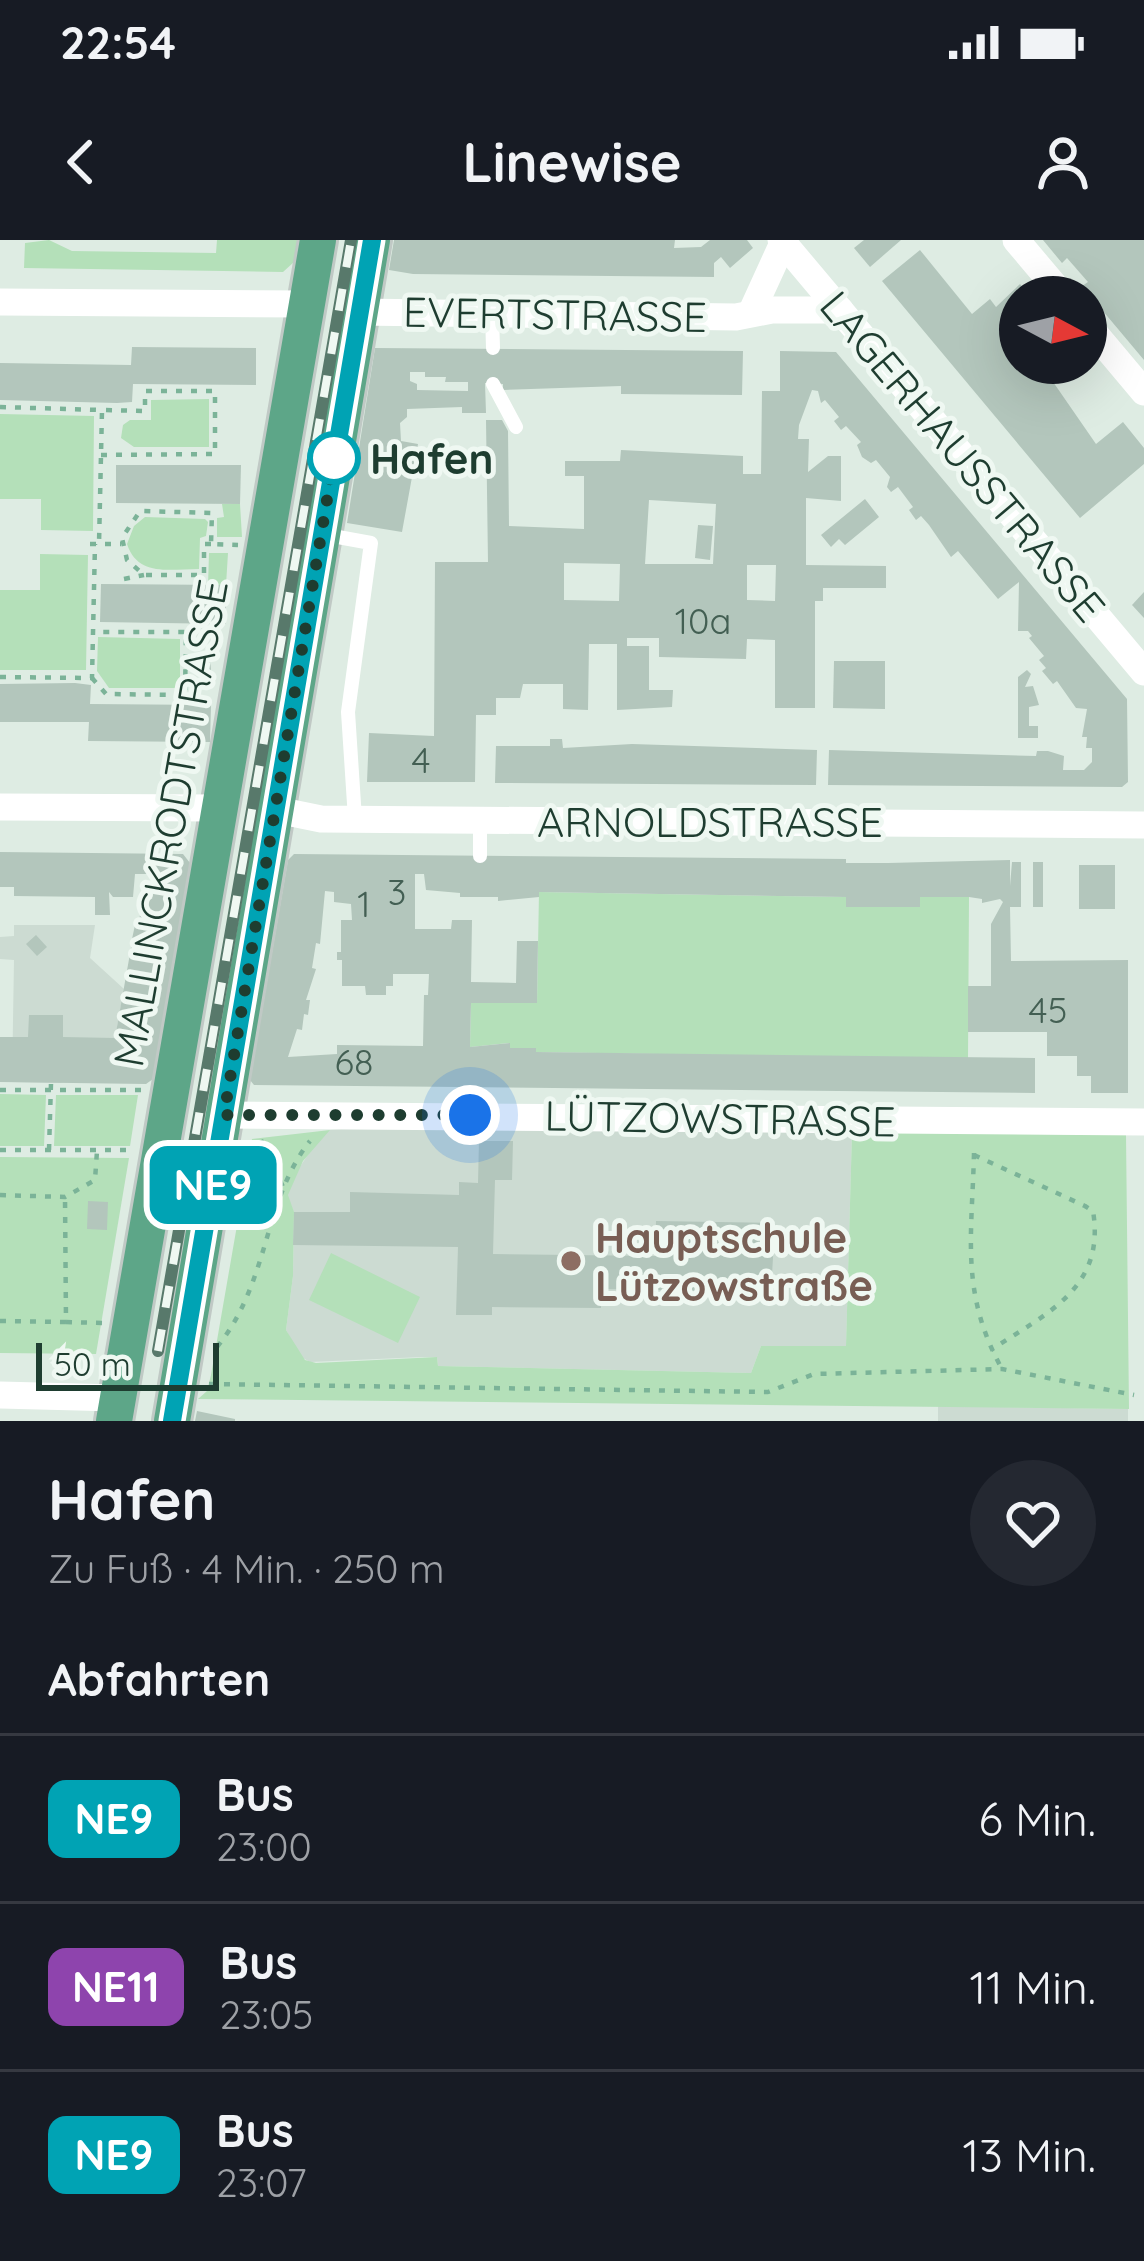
<!DOCTYPE html>
<html lang="de">
<head>
<meta charset="utf-8">
<style>
  :root { --surface:#171b24; --page:#242831; --text:#f1f3f6; --muted:#9ea1a6; --line:#363941 }
  body { margin:0; font-family:Quicksand,sans-serif; background:var(--page); color:var(--text); height:100vh; display:flex; flex-direction:column; font-size:45px; white-space:nowrap }
  * { box-sizing:border-box; margin:0 }
  p { font-size:39px; color:var(--muted) }
  .icon { flex:none; width:66px; height:66px; fill:none; stroke:currentColor; stroke-width:2; stroke-linecap:round; stroke-linejoin:round }
  .map { position:relative; height:1181px; overflow:hidden }
  .side { display:flex; flex-direction:column; background:var(--surface); flex:1 }
  .side>* { flex:none }
  .badge { padding:0 24px; border-radius:18px; font-size:42px; line-height:78px }
  .needle { width:78px; rotate:97deg }
  .controls { position:absolute; left:999px; top:36px; display:grid; gap:24px }
  .controls a { display:grid; place-items:center; width:108px; height:108px; border-radius:50%; background:var(--surface); box-shadow:0 12px 48px #0002; font-size:60px }
  .scale { position:absolute; left:36px; bottom:30px; width:183px; box-sizing:border-box; padding-left:12px; border:6px solid #1e3d30; border-top:0; font-size:33px; line-height:42px; white-space:nowrap; color:#1e3d30; -webkit-text-stroke:9px #eff8f2; paint-order:stroke }
  .you { position:absolute; width:60px; height:60px; margin:-30px; border:9px solid #fff; border-radius:50%; background:#1a73e8; box-shadow:0 0 0 18px #1a73e833 }
  .map>.badge { position:absolute; translate:-50% -50%; box-shadow:0 0 0 6px #fff }
  h2 { padding:0 48px; font-size:45px; line-height:108px }
  .round { display:grid; place-items:center; flex:none; width:126px; height:126px; border-radius:63px; background:var(--page) }
  .headline { display:flex; align-items:center; justify-content:space-between; height:204px; padding:0 48px }
  h1 { font-size:57px; font-weight:800; line-height:90px }
  ul { padding:0; list-style:none }
  li { display:flex; align-items:center; gap:36px; height:168px; padding:0 48px; border-top:3px solid var(--line) }
  li div { flex:1 }
  li b { display:block; font-size:45px }
  li em { font-style:normal }
  li .badge { min-width:132px; font-weight:700; text-align:center }
  .status { display:flex; justify-content:space-between; align-items:center; height:84px; padding:0 60px; background:var(--surface); direction:ltr }
  .status svg { height:33px; fill:currentColor }
  header { display:flex; justify-content:space-between; align-items:center; height:156px; padding:0 48px; background:var(--surface); font-size:54px; font-weight:800 }
  .map>svg:first-child { display:block }
  .built { fill:#ccdbd2 }
  .green { fill:#b4e0b9 }
  .building { fill:#b3c6bc; fill-rule:evenodd }
  .lines { fill:none; stroke-linecap:round; stroke-linejoin:round }
  .primary-casing { stroke:#c0c9c5; stroke-width:42 }
  .path { stroke:#7bb398; stroke-width:4.5; stroke-dasharray:6 9; stroke-linecap:butt }
  .service { stroke:#fff; stroke-width:14 }
  .minor { stroke:#fff; stroke-width:27 }
  .primary { stroke:#5da688; stroke-width:36 }
  .rail-casing { stroke:#58796b; stroke-width:12 }
  .rail { stroke:#eff8f2; stroke-width:8; stroke-dasharray:22; stroke-linecap:butt }
  .line-casing { stroke:#fff; stroke-width:27 }
  .line { stroke:#00a3b4; stroke-width:18 }
  .walk { stroke:#1e3d30; stroke-width:12; stroke-dasharray:0 21.6 }
  .stop-dot { fill:#fff; stroke:#00a3b4; stroke-width:6 }
  .education-dot { fill:#8d6e63; stroke:#eff8f2; stroke-width:4.5 }
  .labels { text-anchor:middle; dominant-baseline:central; stroke-width:10; stroke-linejoin:round; paint-order:stroke }
  .number-label { font-size:36px; fill:#435f53 }
  .street-label { font-size:42px; fill:#1e3d30; stroke:#eff8f2 }
  .stop-label { font-size:42px; font-weight:bold; fill:#1e3d30; stroke:#eff8f2; text-anchor:start }
  .education-label { font-size:42px; font-weight:bold; fill:#785e54; stroke:#eff8f2; text-anchor:start }
</style>
</head>
<body>
<div class="status"><b>22:54</b><svg viewBox="0 0 49 12"><path d="M0 12V9h3v3zM5 12V6h3v6zM10 12V3h3v9zM15 12V0h3v12zM26 1h20v11H26zM47 4h2v5h-2z"/></svg></div>
<header><svg class="icon" aria-label="back" viewBox="0 0 24 24"><path d="M15 5l-7 7 7 7"/></svg>Linewise<svg class="icon" aria-label="person" viewBox="0 0 24 24"><circle cx="12" cy="8" r="4"/><path d="M4 21q1-7 8-7t8 7"/></svg></header>
<div class="map">
<svg width="1144" height="1181" viewBox="0 0 1144 1181">
  <rect width="100%" height="100%" fill="#deece3"/>
  <g class="built">
    <polygon points="14,685 95,685 90,718 124,749 115,798 61,843 12,842 14,720 0,719 0,697 14,696"/>
    <polygon points="353,888 852,892 846,1107 761,1106 751,1133 438,1126 437,1117 422,1117 310,1122 301,1117 286,1090 293,1036 294,973 287,955 297,931 320,897 330,890"/>
    <polygon points="938,1166 1128,1169 1128,1181 938,1181"/>
  </g>
  <g class="green">
    <polygon points="49,0 72,11 216,13 217,0 299,0 294,22 283,32 24,28 25,3"/>
    <polygon points="209,159 209,207 134,207 121,198 123,185 130,180 151,180 151,160"/>
    <polygon points="0,174 94,176 93,291 41,290 41,259 0,259"/>
    <polygon points="222,264 240,264 242,297 217,297 217,278 224,277"/>
    <path d="M145,277L205,279L208,282L206,296L200,298L199,329C169,329 138,337 127,304L134,286Z"/>
    <polygon points="209,313 228,313 226,345 208,345"/>
    <polygon points="40,314 88,315 86,430 0,430 0,350 40,350"/>
    <polygon points="98,397 180,399 180,448 109,448 97,431"/>
    <polygon points="539,652 846,657 847,667 920,667 920,657 969,657 968,819 536,812 535,808 510,808 509,803 470,807 471,763 537,763"/>
    <polygon points="0,854 46,855 44,906 0,906"/>
    <polygon points="56,855 138,855 130,906 54,906"/>
    <polygon points="330,890 303,921 288,955 294,972 293,1036 286,1090 305,1120 316,1123 437,1117 438,1126 751,1133 761,1106 846,1106 852,892 1126,895 1129,1169 198,1159 207,1151 211,1135 252,899"/>
    <polygon points="0,917 129,918 96,1114 0,1113"/>
    <polygon points="331,1013 420,1057 398,1103 309,1060"/>
  </g>
  <g class="building">
    <polygon points="394,0 675,0 674,8 701,7 710,0 747,0 753,8 730,28 721,17 714,23 714,37 413,34 389,30"/>
    <polygon points="864,0 901,0 870,27 854,8"/>
    <polygon points="1043,0 1144,0 1144,120 1082,46 1088,42 1067,18 1062,23"/>
    <polygon points="920,10 972,74 990,59 996,67 1020,44 1031,57 1020,57 1020,123 1040,123 1096,204 1123,182 1144,208 1144,224 1080,278 882,41"/>
    <polygon points="132,107 256,108 256,145 133,144 132,162 117,163 0,160 0,123 131,125"/>
    <path d="M375,108L743,111L742,155L621,154V146L503,150V144L485,143L486,173H462V167L407,169V177L400,183L401,201L418,204L402,292L347,283ZM410,132H425V137H446L445,142H468V151L417,150V144L410,141Z"/>
    <path d="M780,111L836,112L1127,459L1128,542L1122,547L828,545L829,510L1036,516L1037,511H1048L1064,516L1063,530H1084L1092,522V508H1086L1087,497H1082L1087,469L1076,468L1057,441L1053,444L1042,431L1046,428L1039,420L1044,416L1029,398L1032,396L1028,391H1018L1019,342L998,359L958,311L951,317L929,285L921,276L916,280L909,270L913,267L898,247L891,252L887,247L890,237L876,220L871,223L862,217L857,205L861,202L846,186L841,190L834,181L839,177L825,160L821,163L818,151L812,150L799,185L798,199H809L808,232L828,216H841V261L806,258V325L886,326V348H823V361H815V468H775V400L747,399L746,419L659,417V398H627V406H649V450H673L672,467L617,470V404H589L588,470L563,469V444H523L520,458H496V475H476L475,542H367L369,493L434,496L435,322H488L486,180H502L508,191L509,286L584,289V236H565V221H620L621,210L743,216V234H761L762,151H780ZM649,260L716,264L713,324H645ZM564,323L620,324L619,361L564,360ZM747,325H776L775,361L747,360Z"/>
    <polygon points="116,225 241,225 240,264 116,263"/>
    <polygon points="865,259 879,277 845,305 839,299 831,307 821,295"/>
    <polygon points="698,285 713,286 710,320 695,318"/>
    <polygon points="101,344 226,345 226,384 100,382"/>
    <polygon points="1144,352 1144,378 1132,365"/>
    <polygon points="189,418 210,419 211,430 189,431"/>
    <polygon points="834,421 885,421 885,469 833,468"/>
    <polygon points="1027,430 1031,434 1025,447 1033,446 1039,465 1029,467 1029,486 1038,486 1038,498 1018,498 1018,437"/>
    <polygon points="75,443 91,445 90,464 211,465 210,502 88,501 89,482 0,482 0,444"/>
    <polygon points="550,499 562,499 563,508 632,504 817,510 816,545 495,543 496,506 550,506"/>
    <polygon points="0,612 183,614 190,623 153,839 146,844 0,842 0,797 28,797 29,775 63,775 63,797 115,798 131,708 136,700 132,699 135,685 138,685 141,670 146,671 148,658 152,659 158,634 135,634 133,657 113,657 109,652 110,675 95,675 95,657 14,656 14,647 0,647"/>
    <path d="M294,614L846,619V623H888L1010,620V646L1012,622H1021V667H1010L1011,721L1128,720V853H1091V836H1077V816H1047V792H968V746H991V684L1003,662L1000,659L982,663V659L969,657H920V667H846V657L539,652V657L498,661V657H460V653L426,650L424,634H415V689H451L452,680H472L471,742L516,743L517,701H538L537,763H471L470,807L510,803V808H536V812L1035,818V853L254,845L250,840L288,620ZM325,651L334,652V662L351,664L352,680H341V712H337V720H342V746H365L366,755H386V746H393V734H429L428,755H424L423,806L337,805V814L288,817L297,789L302,790L304,774L308,775L310,760H306L316,729L312,728L316,703L320,704Z"/>
    <rect x="1033" y="622" width="10" height="45"/>
    <rect x="1079" y="625" width="36" height="44"/>
    <polygon points="36,695 47,707 37,716 26,704"/>
    <polygon points="479,901 513,901 512,940 495,940 493,1014 655,1016 656,981 775,983 771,1052 601,1049 601,1068 492,1067 492,1075 456,1075 458,1007 293,1005 294,972 350,972 350,952 459,955 459,942 478,943"/>
    <polygon points="88,961 108,962 107,990 87,989"/>
    <polygon points="197,1171 235,1179 235,1181 195,1181"/>
  </g>
  <g class="lines">
    <g class="primary-casing">
      <g id="primary">
        <polyline points="114,1181 318,0"/>
        <polyline points="172,1181 372,0"/>
      </g>
    </g>
    <g class="path">
      <polyline points="0,167 102,170 99,304"/>
      <polyline points="101,215 215,214 215,151 145,151 145,171 102,170"/>
      <polyline points="90,304 121,304"/>
      <polyline points="211,304 204,304 204,335 144,335 127,320 122,298 140,271 212,273 211,304 238,305"/>
      <polyline points="124,339 144,335"/>
      <polyline points="0,437 92,438 95,304"/>
      <polyline points="92,438 106,454 185,455 186,392 92,392"/>
      <polyline points="0,850 143,850"/>
      <polyline points="261,900 284,949"/>
      <polyline points="0,910 131,910"/>
      <polyline points="49,910 51,843"/>
      <path d="M974,913C972,997 960,1053 1002,1129"/>
      <path d="M974,915L1085,966L1093,971C1106,1049 1045,1074 991,1110"/>
      <polyline points="0,955 65,957 95,940 97,911"/>
      <polyline points="0,1081 66,1082 65,957"/>
      <polyline points="66,1082 102,1083"/>
      <path d="M217,1107C270,1042 263,960 310,901"/>
      <polyline points="209,1144 768,1152 814,1134 1002,1129 1134,1155"/>
    </g>
    <g class="service">
      <polyline points="492,74 493,108"/>
      <polyline points="493,144 516,187"/>
      <polyline points="327,295 371,303 348,472 355,579"/>
      <polyline points="480,616 480,579"/>
    </g>
    <g class="minor">
      <polyline points="781,0 1144,432"/>
      <polyline points="1016,0 1064,57"/>
      <polyline points="0,62 306,64"/>
      <polyline points="358,72 736,77 772,70 840,70"/>
      <polyline points="751,73 783,3"/>
      <polyline points="1086,83 1144,152"/>
      <polyline points="0,567 218,568"/>
      <polyline points="277,570 321,579 1144,585"/>
      <polyline points="224,875 1144,882"/>
      <polyline points="0,1155 117,1158"/>
    </g>
    <use href="#primary" class="primary"/>
    <g class="rail-casing">
      <polyline id="rail" points="158,1111 351,0"/>
    </g>
    <use href="#rail" class="rail"/>
  </g>
  <g class="lines">
    <g class="line-casing">
      <polyline id="line" points="172,1181 372,0"/>
    </g>
    <use href="#line" class="line"/>
    <polyline class="walk" points="334,218 224,875 470,875"/>
  </g>
  <circle class="stop-dot" cx="334" cy="218" r="24"/>
  <circle class="education-dot" cx="571" cy="1021" r="12"/>
  <g class="labels">
    <g class="number-label">
      <text x="703" y="380">10a</text>
      <text x="421" y="519">4</text>
      <text x="397" y="651">3</text>
      <text x="364" y="663">1</text>
      <text x="1048" y="769">45</text>
      <text x="354" y="821">68</text>
    </g>
    <g class="street-label">
      <text transform="translate(555 74) rotate(1)">EVERTSTRASSE</text>
      <text transform="translate(963 216) rotate(50)">LAGERHAUSSTRASSE</text>
      <text x="710" y="581">ARNOLDSTRASSE</text>
      <text transform="translate(170 583) rotate(-80)">MALLINCKRODTSTRASSE</text>
      <text transform="translate(720 878) rotate(1)">LÜTZOWSTRASSE</text>
    </g>
    <g class="stop-label">
      <text x="370" y="218">Hafen</text>
    </g>
    <g class="education-label">
      <text x="595" y="997">Hauptschule<tspan x="595" dy="48">Lützowstraße</tspan></text>
    </g>
  </g>
</svg>
<div class="controls">
<a><svg class="needle" viewBox="-14 -14 28 28"><path d="M0-13l5 13h-10z" fill="#e53935"/><path d="M0 13l5-13h-10z" fill="#9ea1a6"/></svg></a>
</div>
<div class="scale">50 m</div>
<div class="you" style="left:470px;top:875px"></div>
<b class="badge" style="left:213px;top:945px;background:#00a3b4;color:#fff">NE9</b>
</div>
<section class="side">
<div class="headline"><div><h1>Hafen</h1><p>Zu Fuß · 4 Min. · 250 m</p></div><a class="round"><svg class="icon" aria-label="heart" viewBox="0 0 24 24"><path d="M12 20l-8-8c-3-5 5-10 8-4 3-6 11-1 8 4z"/></svg></a></div>
<h2>Abfahrten</h2>
<ul>
<li><span class="badge" style="background:#00a3b4;color:#fff">NE9</span><div><b>Bus</b><p>23:00</p></div><em>6 Min.</em></li>
<li><span class="badge" style="background:#8e44ad;color:#fff">NE11</span><div><b>Bus</b><p>23:05</p></div><em>11 Min.</em></li>
<li><span class="badge" style="background:#00a3b4;color:#fff">NE9</span><div><b>Bus</b><p>23:07</p></div><em>13 Min.</em></li>
</ul>
</section>
</body>
</html>
